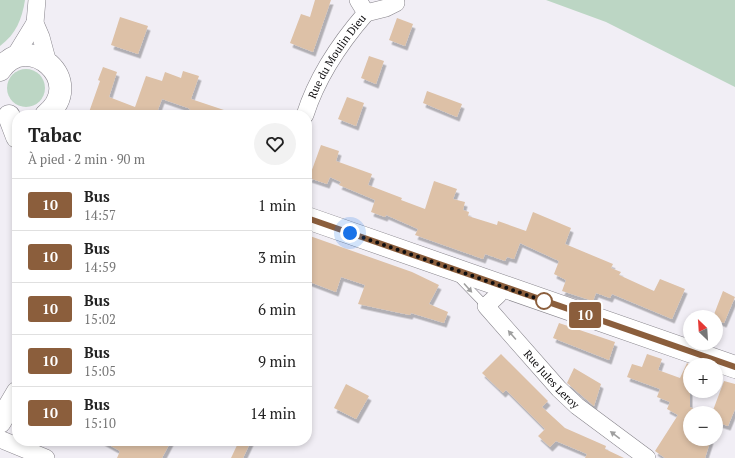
<!DOCTYPE html>
<html lang="fr">
<head>
<meta charset="utf-8">
<style>
  :root { --surface:#fff; --page:#f2f2f2; --text:#222; --muted:#767676; --line:#e0e0e0 }
  body { margin:0; font-family:"PT Serif",serif; background:var(--page); color:var(--text); height:100vh; display:flex; flex-direction:column; font-size:15px; white-space:nowrap }
  * { box-sizing:border-box; margin:0 }
  p { font-size:13px; color:var(--muted) }
  .icon { flex:none; width:22px; height:22px; fill:none; stroke:currentColor; stroke-width:2; stroke-linecap:round; stroke-linejoin:round }
  .map { position:relative; flex:1; overflow:hidden }
  .drawer { position:absolute; left:12px; top:110px; width:300px; height:336px; display:flex; flex-direction:column; background:var(--surface); border-radius:16px; box-shadow:0 2px 6px #0003 }
  .drawer>* { flex:none }
  .badge { padding:0 8px; border-radius:3px; font-size:14px; line-height:26px }
  .needle { width:26px; rotate:335deg }
  .buttons { position:absolute; left:683px; top:310px; display:grid; gap:8px }
  .buttons a { display:grid; place-items:center; width:40px; height:40px; border-radius:50%; background:var(--surface); box-shadow:0 2px 6px #0003; font-size:20px }
  .you { position:absolute; width:20px; height:20px; margin:-10px; border:3px solid #fff; border-radius:50%; background:#1a73e8; box-shadow:0 0 0 6px #1a73e833 }
  .map>.badge { position:absolute; translate:-50% -50%; box-shadow:0 0 0 2px #fff }
  .round { display:grid; place-items:center; flex:none; width:42px; height:42px; border-radius:21px; background:var(--page) }
  .overview { display:flex; align-items:center; justify-content:space-between; height:68px; padding:0 16px }
  h1 { font-size:19px; font-weight:600; line-height:30px }
  ul { padding:0; list-style:none }
  li { display:flex; align-items:center; gap:12px; height:52px; padding:0 16px; border-top:1px solid var(--line) }
  li div { flex:1 }
  li b { display:block; font-size:15px }
  li em { font-style:normal }
  li .badge { min-width:44px; font-weight:700; text-align:center }
  .map>svg:first-child { display:block }
  .green { fill:#bcd6c4 }
  .building { fill:#ddc1a7; filter:url(#shadow) }
  .lines { fill:none; stroke-linecap:round; stroke-linejoin:round }
  .lane-casing { stroke:#86838a; stroke-width:9 }
  .street-casing { stroke:#86838a; stroke-width:18 }
  .secondary-casing { stroke:#86838a; stroke-width:23 }
  .lane { stroke:#fff; stroke-width:8 }
  .street { stroke:#fff; stroke-width:17 }
  .secondary { stroke:#fff; stroke-width:22 }
  .oneway { fill:#9f9f9f }
  .line-casing { stroke:#fff; stroke-width:9 }
  .line { stroke:#8b5e3c; stroke-width:6 }
  .walk { stroke:#0f0e10; stroke-width:4; stroke-dasharray:0 7.2 }
  .stop-dot { fill:#fff; stroke:#8b5e3c; stroke-width:2 }
  .labels { text-anchor:middle; dominant-baseline:central; stroke-width:3; stroke-linejoin:round; paint-order:stroke }
  .street-label { font-size:11px; fill:#0f0e10; stroke:#f1eef5 }
</style>
</head>
<body>
<div class="map">
<svg width="735" height="458" viewBox="0 0 735 458">
  <defs>
    <filter id="shadow"><feDropShadow dx="2.5" dy="4.5" stdDeviation="0" flood-color="#0004"/></filter>
  </defs>
  <rect width="100%" height="100%" fill="#f1eef5"/>
  <g class="green">
    <path d="M0,0H25C22,19 16,34 0,46Z"/>
    <polygon points="546,0 735,0 735,87 606,22"/>
    <circle cx="26" cy="88" r="19"/>
  </g>
  <g class="building">
    <polygon points="315,0 331,0 313,52 290,43 301,14 310,17"/>
    <polygon points="120,17 148,26 138,54 111,45"/>
    <polygon points="397,18 413,24 405,46 389,40"/>
    <polygon points="369,56 384,61 376,84 361,78"/>
    <polygon points="103,67 117,72 109,97 135,107 146,76 162,81 165,72 181,78 183,71 199,76 191,99 233,113 233,115 198,115 188,108 162,99 156,115 88,115 100,81 98,80"/>
    <polygon points="427,91 462,104 457,117 423,103"/>
    <polygon points="347,97 364,103 356,126 338,119"/>
    <polygon points="321,145 339,151 336,161 372,174 368,185 402,198 401,200 425,209 434,181 457,189 453,199 465,202 463,210 469,212 468,216 497,225 498,221 526,231 533,212 571,228 565,244 613,264 611,268 621,272 619,275 654,291 660,279 685,289 672,319 612,294 610,298 596,293 593,301 562,291 566,280 554,274 559,261 520,243 514,259 507,257 505,261 485,254 483,259 415,235 418,229 386,215 385,217 371,212 375,200 339,185 341,182 330,177 327,184 309,178"/>
    <polygon points="307,235 412,272 439,285 429,304 448,312 444,323 411,313 410,315 395,312 358,304 365,285 341,277 336,292 307,281"/>
    <polygon points="723,291 735,297 724,323 716,320 716,317 713,317"/>
    <polygon points="559,323 615,342 609,360 553,338"/>
    <polygon points="501,354 548,401 542,407 565,428 606,446 605,449 624,458 585,458 587,454 556,441 550,447 538,436 545,429 506,390 503,393 482,373"/>
    <polygon points="647,354 662,359 658,370 680,378 687,363 690,365 690,407 701,413 690,413 690,439 711,439 705,458 665,458 655,451 678,415 667,409 670,402 657,397 660,389 627,377 632,364 642,367"/>
    <polygon points="574,368 601,384 594,406 567,383"/>
    <polygon points="724,381 735,384 735,409 728,426 716,422 716,413 712,413"/>
    <polygon points="346,384 369,396 356,419 334,408"/>
    <polygon points="102,441 171,441 162,458 117,458 120,451"/>
    <polygon points="239,441 251,441 243,458 231,458"/>
  </g>
  <g class="lines">
    <g class="lane-casing">
      <polyline id="lane" points="458,277 486,306"/>
    </g>
    <g class="street-casing">
      <g id="street">
        <polyline points="37,0 35,23 41,37 48,63"/>
        <polyline points="366,13 386,8 396,3"/>
        <polyline points="13,59 35,23"/>
        <path id="s1" d="M305,115C317,77 340,43 366,13L358,0"/>
        <path id="s2" d="M501,286L498,295L486,306L559,389L577,406L647,458"/>
        <polyline points="0,439 46,458"/>
      </g>
    </g>
    <g class="secondary-casing">
      <g id="secondary">
        <path d="M0,70C27,29 88,81 46,115"/>
        <polyline points="9,116 17,137"/>
        <polyline points="307,218 735,367"/>
        <polyline points="0,422 17,393"/>
      </g>
    </g>
    <use href="#lane" class="lane"/>
    <use href="#street" class="street"/>
    <use href="#secondary" class="secondary"/>
  </g>
  <defs><path id="oneway-solid" d="M-6-.8H1V-3.2L6.5 0L1 3.2V.8H-6Z"/></defs>
  <g class="oneway">
    <use href="#oneway-solid" transform="translate(468 288) rotate(48)"/>
    <use href="#oneway-solid" transform="translate(512 335) rotate(-131)"/>
    <use href="#oneway-solid" transform="translate(615 435) rotate(-143)"/>
  </g>
  <g class="lines">
    <g class="line-casing">
      <polyline id="line" points="307,218 735,367"/>
    </g>
    <use href="#line" class="line"/>
    <polyline class="walk" points="350,233 544,301"/>
  </g>
  <circle class="stop-dot" cx="544" cy="301" r="8"/>
  <g class="labels">
    <g class="street-label">
      <text stroke="none"><textPath href="#s1" startOffset="67">Rue du Moulin Dieu</textPath></text>
      <text stroke="none"><textPath href="#s2" startOffset="124">Rue Jules Leroy</textPath></text>
    </g>
  </g>
</svg>
<div class="buttons">
<a><svg class="needle" viewBox="-14 -14 28 28"><path d="M0-13l5 13h-10z" fill="#e53935"/><path d="M0 13l5-13h-10z" fill="#767676"/></svg></a>
<a>+</a>
<a>−</a>
</div>
<div class="you" style="left:350px;top:233px"></div>
<b class="badge" style="left:585px;top:315px;background:#8b5e3c;color:#fff">10</b>
<section class="drawer">
<div class="overview"><div><h1>Tabac</h1><p>À pied · 2 min · 90 m</p></div><a class="round"><svg class="icon" aria-label="heart" viewBox="0 0 24 24"><path d="M12 20l-8-8c-3-5 5-10 8-4 3-6 11-1 8 4z"/></svg></a></div>
<ul>
<li><span class="badge" style="background:#8b5e3c;color:#fff">10</span><div><b>Bus</b><p>14:57</p></div><em>1 min</em></li>
<li><span class="badge" style="background:#8b5e3c;color:#fff">10</span><div><b>Bus</b><p>14:59</p></div><em>3 min</em></li>
<li><span class="badge" style="background:#8b5e3c;color:#fff">10</span><div><b>Bus</b><p>15:02</p></div><em>6 min</em></li>
<li><span class="badge" style="background:#8b5e3c;color:#fff">10</span><div><b>Bus</b><p>15:05</p></div><em>9 min</em></li>
<li><span class="badge" style="background:#8b5e3c;color:#fff">10</span><div><b>Bus</b><p>15:10</p></div><em>14 min</em></li>
</ul>
</section>
</div>
</body>
</html>
